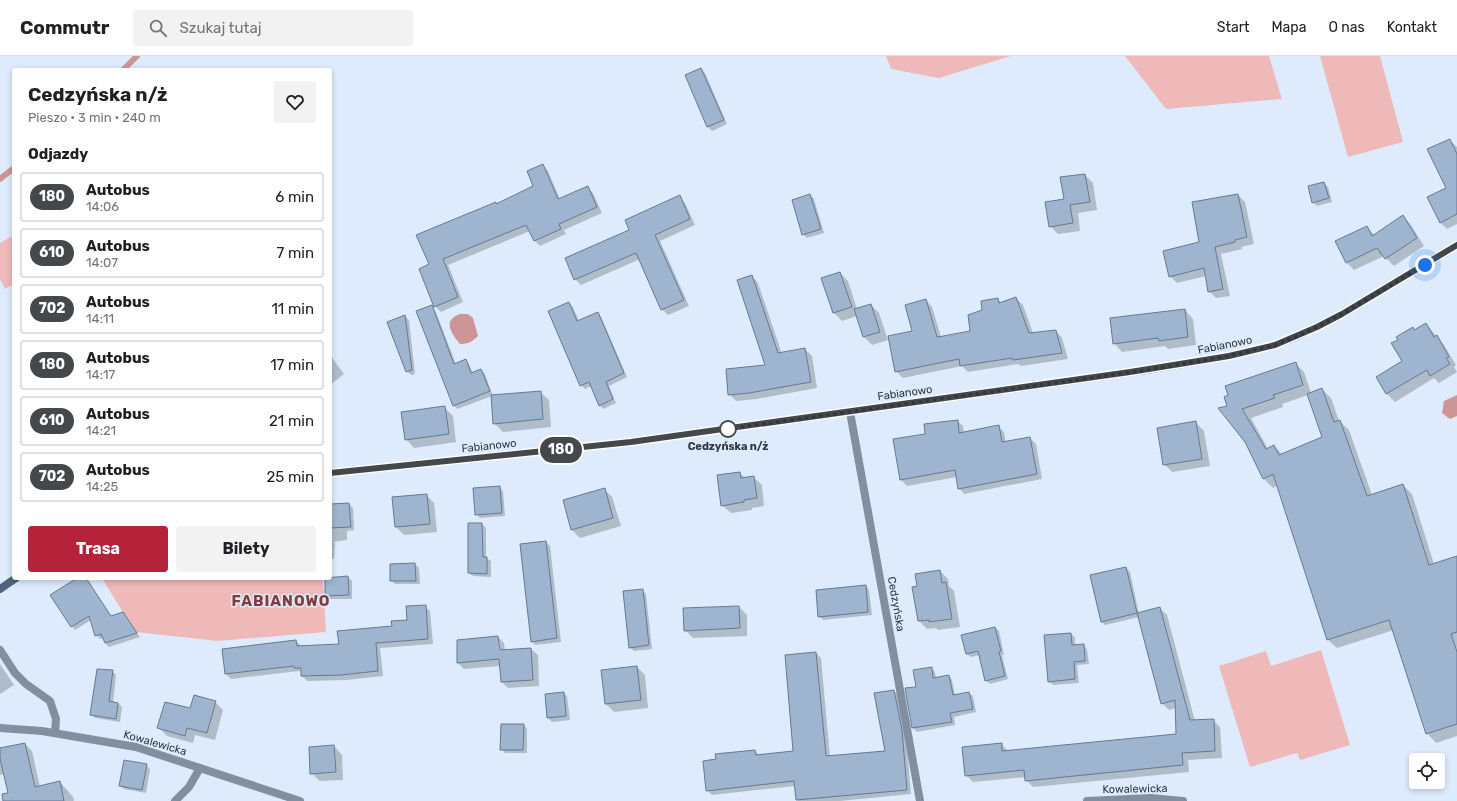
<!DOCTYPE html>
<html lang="pl">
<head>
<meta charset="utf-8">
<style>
  :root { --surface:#fff; --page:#f2f2f2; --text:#202124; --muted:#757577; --line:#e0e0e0; --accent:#b5233b }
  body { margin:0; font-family:Rubik,sans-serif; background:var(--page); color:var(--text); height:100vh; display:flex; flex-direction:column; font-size:15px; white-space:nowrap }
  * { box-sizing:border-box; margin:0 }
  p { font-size:13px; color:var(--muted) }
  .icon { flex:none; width:22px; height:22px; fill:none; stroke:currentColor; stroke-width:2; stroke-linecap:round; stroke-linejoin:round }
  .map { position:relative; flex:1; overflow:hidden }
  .side { position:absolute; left:12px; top:12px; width:320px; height:512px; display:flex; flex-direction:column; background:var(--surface); border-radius:4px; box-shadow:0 2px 6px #0003 }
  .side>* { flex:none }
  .badge { padding:0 8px; border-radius:13px; font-size:14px; line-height:26px }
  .buttons { position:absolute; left:1409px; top:697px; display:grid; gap:8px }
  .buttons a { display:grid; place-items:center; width:36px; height:36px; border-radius:4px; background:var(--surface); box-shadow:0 2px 6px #0003; font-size:20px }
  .you { position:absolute; width:20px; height:20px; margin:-10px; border:3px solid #fff; border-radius:50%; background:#1a73e8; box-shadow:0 0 0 6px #1a73e833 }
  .map>.badge { position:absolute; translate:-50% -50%; box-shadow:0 0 0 2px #fff }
  h2 { padding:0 16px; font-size:15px; line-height:36px }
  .round { display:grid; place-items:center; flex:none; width:42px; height:42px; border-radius:4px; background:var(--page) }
  .headline { display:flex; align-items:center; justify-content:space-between; height:68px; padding:0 16px }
  h1 { font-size:19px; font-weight:700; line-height:30px }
  .cta { display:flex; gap:8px; margin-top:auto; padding:8px 16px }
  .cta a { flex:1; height:46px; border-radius:4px; background:var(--accent); color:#fff; font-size:16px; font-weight:700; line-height:46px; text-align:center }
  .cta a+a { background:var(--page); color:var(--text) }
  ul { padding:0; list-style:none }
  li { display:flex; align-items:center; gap:12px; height:50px; margin:0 8px 6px; padding:0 8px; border:2px solid var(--line); border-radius:4px }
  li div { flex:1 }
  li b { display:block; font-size:15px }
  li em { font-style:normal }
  li .badge { min-width:44px; font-weight:700; text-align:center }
  header { display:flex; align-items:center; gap:24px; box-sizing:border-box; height:56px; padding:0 20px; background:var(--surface); border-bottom:1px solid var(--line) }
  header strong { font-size:19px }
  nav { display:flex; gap:22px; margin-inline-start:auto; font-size:14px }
  .search { width:280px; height:36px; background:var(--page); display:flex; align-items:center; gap:10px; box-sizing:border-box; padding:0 14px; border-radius:4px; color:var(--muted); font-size:15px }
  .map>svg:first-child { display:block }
  .green { fill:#efb9ba }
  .water { fill:#ce9596 }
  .shadow { fill:#0003; fill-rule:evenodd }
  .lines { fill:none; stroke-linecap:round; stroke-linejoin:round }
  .stream { stroke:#ce9596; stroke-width:6 }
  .building { fill:#9fb4cf; stroke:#657992 }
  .lane { stroke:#818fa0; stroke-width:8 }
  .street { stroke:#818fa0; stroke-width:8 }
  .secondary { stroke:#4f637c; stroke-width:8 }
  .line-casing { stroke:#fff; stroke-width:9 }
  .line { stroke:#45484a; stroke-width:6 }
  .walk { stroke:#2f3742; stroke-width:4; stroke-dasharray:0 7.2 }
  .stop-dot { fill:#fff; stroke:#45484a; stroke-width:2 }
  .labels { text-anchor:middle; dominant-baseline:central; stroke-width:3; stroke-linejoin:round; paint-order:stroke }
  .street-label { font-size:11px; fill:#2f3742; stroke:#deebfc }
  .stop-label { font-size:11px; font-weight:bold; fill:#2f3742; stroke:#deebfc }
  .district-label { font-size:15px; font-weight:bold; letter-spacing:1px; fill:#823a3f; stroke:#deebfc }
</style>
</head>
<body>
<header>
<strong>Commutr</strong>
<div class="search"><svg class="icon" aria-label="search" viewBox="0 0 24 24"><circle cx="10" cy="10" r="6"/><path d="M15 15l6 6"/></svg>Szukaj tutaj</div>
<nav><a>Start</a><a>Mapa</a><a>O nas</a><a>Kontakt</a></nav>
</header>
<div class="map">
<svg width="1457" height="745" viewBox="0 0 1457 745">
  <rect width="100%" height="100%" fill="#deebfc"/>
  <g class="green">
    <polygon points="886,0 1011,0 939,22 891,13"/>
    <polygon points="1125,0 1269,0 1282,43 1166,53"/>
    <polygon points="1320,0 1380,0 1403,86 1348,101"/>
    <polygon points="14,179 14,228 5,233 0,223 0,187"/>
    <polygon points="102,522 323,522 326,576 217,585 135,576"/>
    <polygon points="1321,594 1350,689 1300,704 1297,697 1250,711 1219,610 1266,595 1271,610"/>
  </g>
  <g class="water">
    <path d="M460,258H468L473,262L478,280C472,286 468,288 460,288C456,283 446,271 451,264C453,261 457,259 460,258Z"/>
    <polygon points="1457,339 1457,360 1450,363 1442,357 1444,345"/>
  </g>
  <g class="shadow">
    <polygon points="701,13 705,17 727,68 712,75 708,71 686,20"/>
    <polygon points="1449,84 1457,91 1457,168 1447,173 1440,166 1447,132"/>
    <polygon points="542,109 548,115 560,143 587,131 593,137 602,157 564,174 566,178 540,190 535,185 530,175 448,209 463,246 441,256 435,250 430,209 495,147 497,149 535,131"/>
    <polygon points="1085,119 1093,127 1097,154 1078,157 1080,175 1058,178 1050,170 1065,144"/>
    <polygon points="1324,127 1328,131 1332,146 1317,150 1313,146"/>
    <polygon points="810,139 814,143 824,177 807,182 803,178"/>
    <polygon points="1238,139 1245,146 1254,188 1241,191 1242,193 1221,198 1230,240 1216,242 1209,235 1206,220 1177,227 1170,220 1200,187"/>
    <polygon points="679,141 685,147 695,169 660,185 689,250 668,259 662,253 640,203 581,229 575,223 631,174"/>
    <polygon points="1403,160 1411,169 1424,190 1394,210 1384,200 1354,214 1346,206 1367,171 1375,180"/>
    <polygon points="840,217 848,225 857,253 871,249 879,257 888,284 872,289 864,281 857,260 842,265 834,257"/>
    <polygon points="752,220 758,227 782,298 805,293 812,300 817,332 756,343 736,345 729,338 766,310"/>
    <polygon points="1016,242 1023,249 1033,277 1056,275 1062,282 1068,303 1021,310 1018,308 968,316 962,310 903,322 896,315 926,244 932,251 941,281 971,276 983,254 997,243 1002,247"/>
    <polygon points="569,247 573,251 579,265 597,257 601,261 627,321 609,330 616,347 603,353 600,349 591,330 585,333 581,329"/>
    <polygon points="431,250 435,254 456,308 465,304 469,308 473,317 481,314 485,318 493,340 540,336 549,344 551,371 503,376 494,367 492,340 457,353 454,349"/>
    <polygon points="1185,254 1193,263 1196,289 1168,293 1165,290 1122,296 1114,287"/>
    <polygon points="405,260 409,264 415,318 411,319 407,315"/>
    <polygon points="1426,268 1444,289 1456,309 1454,311 1457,316 1439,327 1434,322 1395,346 1387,338 1377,322 1404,306 1413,272 1415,275"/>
    <polygon points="330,299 344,318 330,329"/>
    <path d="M1295,307L1304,316L1311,337L1322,333L1331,342L1339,365L1349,374L1372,439L1403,429L1412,438L1434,508L1457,501V680L1436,687L1427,677L1394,574L1337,592L1327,583L1278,429L1273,432L1264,423L1229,350ZM1308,339L1323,382L1283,399L1274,390L1268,393L1251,362L1283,351L1282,348Z"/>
    <polygon points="445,352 453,360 456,386 414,392 406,383"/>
    <polygon points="957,365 963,370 964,377 998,370 1004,376 1006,387 1030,382 1036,388 1042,423 964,438 959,432 957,421 907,430 901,424 926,378"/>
    <polygon points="1196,367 1204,375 1210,410 1172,416 1164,408"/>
    <polygon points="740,417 745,422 753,421 762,429 764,450 752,452 752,454 731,457 722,449"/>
    <polygon points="499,431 503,435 505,460 480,462 476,458"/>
    <polygon points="604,433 612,441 621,470 580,482 572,474 564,444"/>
    <polygon points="426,439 434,447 437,476 404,479 396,471"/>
    <polygon points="349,448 353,452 354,474 347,475 347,484 333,486 335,487 334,503 330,503 330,449"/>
    <polygon points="482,468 486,472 486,502 491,505 491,521 473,520 469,517"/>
    <polygon points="546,486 550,490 561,586 535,589 532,585"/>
    <polygon points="415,508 419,512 420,528 395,528 391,524"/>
    <polygon points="1126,512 1130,516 1139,558 1159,552 1167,559 1195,665 1213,664 1220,671 1222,702 1188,704 1189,716 1033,731 1026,724 1026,721 973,726 966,719 1001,688 1008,695 1177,679 1176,652 1169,654 1162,647 1139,561 1105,569 1101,565"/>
    <polygon points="940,515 948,523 949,530 954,535 960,571 938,574 936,572 927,573 919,565 914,532 918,531"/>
    <polygon points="348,521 352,525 352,543 330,543 326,539"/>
    <polygon points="79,522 87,523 111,561 123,557 140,581 109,591 105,587 104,582 100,583 96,579 91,564 75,574 72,570"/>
    <polygon points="866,530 869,534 872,559 823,564 819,560"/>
    <polygon points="642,534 646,538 652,593 634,595 630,591"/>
    <polygon points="425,550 430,555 433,588 380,592 383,620 347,624 307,625 302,620 302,616 299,615 231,623 226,618 296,585 301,590 340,589 393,571 408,565"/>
    <polygon points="739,551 747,559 747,580 693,582 685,574"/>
    <polygon points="995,572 999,575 1004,599 1002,599 1008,623 990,628 986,624 980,599 971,601 967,598"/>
    <polygon points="1071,578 1075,581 1075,590 1083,589 1087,593 1089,608 1077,609 1079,627 1053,629 1049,625"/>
    <path d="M498,581L504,587L505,595L531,593L538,599L539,630L508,632L502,626L501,610L464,613L458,607ZM498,586H500L501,599Z"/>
    <polygon points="816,597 821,602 830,701 886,696 894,635 899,640 906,680 911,738 840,745 798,745 795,730 712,739 707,734 755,695 759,699 794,696"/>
    <polygon points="0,608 14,629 0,638"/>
    <polygon points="637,611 645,619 648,652 614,656 606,648"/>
    <polygon points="931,612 935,616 936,622 949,620 952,624 955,639 969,637 973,640 976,656 954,661 955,669 917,676 913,672 906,633 917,632"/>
    <polygon points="112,615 116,619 113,647 118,647 122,651 120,666 95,662 91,658"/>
    <polygon points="563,637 567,640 570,664 552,666 548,662"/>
    <polygon points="215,646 223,654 215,684 195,679 193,687 167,680 159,672 191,654"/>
    <polygon points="524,669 527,673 527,697 505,697 501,693"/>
    <polygon points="25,688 32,695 40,731 60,726 73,741 74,745 12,745 5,718 0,719 0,693"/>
    <polygon points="334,690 342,699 343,724 320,725 311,717"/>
    <polygon points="146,709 150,713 146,737 124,733 120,729"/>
  </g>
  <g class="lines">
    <g class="stream">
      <polyline points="123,14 137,0"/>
      <polyline points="0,123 14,112"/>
    </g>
  </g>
  <g class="building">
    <polygon points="701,12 724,64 707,71 685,19"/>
    <polygon points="1450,83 1457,98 1457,158 1440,167 1427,141 1446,132 1427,93"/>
    <polygon points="543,108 558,143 588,130 597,151 559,168 561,173 534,185 526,169 443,203 458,241 434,251 419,213 429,208 416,179 496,146 496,148 533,130 527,115"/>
    <polygon points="1085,118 1090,146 1070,149 1073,167 1049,171 1045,146 1064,143 1060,121"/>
    <polygon points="1324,126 1329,142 1312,147 1308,130"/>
    <polygon points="810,138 821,173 802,179 792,144"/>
    <polygon points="1238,138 1247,181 1235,184 1235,186 1215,191 1223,233 1208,236 1204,212 1169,221 1163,195 1199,186 1192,146"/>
    <polygon points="680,139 690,163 655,179 684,244 661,254 636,197 574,224 565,202 629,174 625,164"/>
    <polygon points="1403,159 1417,182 1385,203 1377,192 1346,207 1335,185 1367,170 1372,180"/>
    <polygon points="840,216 852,251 833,257 821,222"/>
    <polygon points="752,219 778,297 805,292 811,326 749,337 728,339 726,313 765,309 737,224"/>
    <polygon points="1016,241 1029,277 1056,274 1062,297 1013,304 1012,302 960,310 959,303 895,316 888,280 912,275 905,249 926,243 937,281 938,281 970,275 968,259 982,254 981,245 998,242 999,247"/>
    <polygon points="569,246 577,265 598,256 624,317 606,326 613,343 599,350 589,326 580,330 548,255"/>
    <polygon points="871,248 880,276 863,281 854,253"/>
    <polygon points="432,249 454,308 466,303 471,317 481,313 490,335 453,350 416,255"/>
    <polygon points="1185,253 1188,281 1159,285 1158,282 1113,288 1110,262"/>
    <polygon points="405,259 412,314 406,316 387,266"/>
    <polygon points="1426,267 1434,281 1437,279 1449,301 1446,302 1450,308 1430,320 1427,314 1386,338 1376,321 1402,305 1391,287 1398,284 1396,281 1413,271 1414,274"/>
    <polygon points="1296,306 1303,329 1273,339 1275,342 1242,353 1266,393 1274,389 1279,399 1322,381 1307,338 1322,332 1334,366 1340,364 1367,440 1403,428 1429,509 1457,500 1457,576 1451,578 1457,596 1457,668 1426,678 1389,564 1327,584 1273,418 1263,423 1245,386 1218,352 1227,350 1224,341 1228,339 1225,330"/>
    <polygon points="541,335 543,363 493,368 491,339"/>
    <polygon points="445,350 449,378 405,384 401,356"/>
    <polygon points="958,364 959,377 999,369 1002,386 1030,381 1037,418 958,433 955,414 900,424 893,383 925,378 924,368"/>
    <polygon points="1196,365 1202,403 1163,409 1157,372"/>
    <polygon points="740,416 741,422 754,420 757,442 744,444 744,446 721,450 717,419"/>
    <polygon points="500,430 502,457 475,459 473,432"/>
    <polygon points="605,432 613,462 571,474 563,444"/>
    <polygon points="427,438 430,468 395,471 392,441"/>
    <polygon points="349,447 351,471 330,472 330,448"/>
    <polygon points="468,467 482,467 483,501 487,501 487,518 468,517"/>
    <polygon points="546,485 557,582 531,586 520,488"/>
    <polygon points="415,507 416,525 390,525 390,508"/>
    <polygon points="1126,511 1137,557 1101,566 1090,519"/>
    <polygon points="940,514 942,527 946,526 952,563 929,566 929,564 918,565 912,531 917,530 915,518"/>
    <polygon points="348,520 349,539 325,540 325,522"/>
    <polygon points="77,522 86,522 111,560 123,556 137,577 105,587 101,578 95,580 89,560 71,571 50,539"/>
    <polygon points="866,529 868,556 818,561 816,534"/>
    <polygon points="643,533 649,589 629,592 623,535"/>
    <polygon points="426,549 428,583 376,587 378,615 341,619 301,620 301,612 294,612 294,610 225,618 222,593 296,584 297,590 339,588 337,575 392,570 391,565 407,564 406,550"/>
    <polygon points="739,550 740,572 684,575 683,552"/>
    <polygon points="1160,551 1190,664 1214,663 1215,695 1182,697 1183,709 1025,725 1024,714 965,720 962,691 1002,687 1002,695 1176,678 1175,644 1161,648 1137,557"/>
    <polygon points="995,571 1001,595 999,596 1005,620 985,625 978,595 966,598 961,579"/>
    <polygon points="1071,577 1072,589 1084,588 1085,605 1074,606 1075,623 1048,626 1044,579"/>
    <polygon points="498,580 500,594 531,592 533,624 501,626 499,603 457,607 457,584"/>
    <polygon points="816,596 826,700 885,695 874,637 894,634 902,674 907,734 796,744 794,725 706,735 703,705 716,703 715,698 755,694 756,699 793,695 785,599"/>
    <polygon points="637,610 641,644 605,648 601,614"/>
    <polygon points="932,611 933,622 949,619 953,639 969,636 973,653 950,657 952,666 912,672 905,632 916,631 913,614"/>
    <polygon points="97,613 113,614 109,645 118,647 116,663 90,659"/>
    <polygon points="564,636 566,660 547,662 545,638"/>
    <polygon points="194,639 216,645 207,677 187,672 185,680 157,672 165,646 190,652"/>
    <polygon points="501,668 524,668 523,694 500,694"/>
    <polygon points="25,687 35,731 60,725 64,745 3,745 2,738 8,737 0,702 0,692"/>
    <polygon points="334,689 336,716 310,718 309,691"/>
    <polygon points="124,704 147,708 142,734 119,730"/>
  </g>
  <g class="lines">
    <polyline class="lane" points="0,594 15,617 26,628 50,645 56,663 55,677"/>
    <g class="street">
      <polyline points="850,356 920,745"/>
      <polyline points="0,672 42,675 136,691 300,745"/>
      <polyline points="175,745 189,731 200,712"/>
      <polyline points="1087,745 1151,742 1183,745"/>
    </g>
    <g class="secondary">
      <polyline points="330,417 631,386 1146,314 1229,300 1275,289 1298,280 1342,258 1457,189"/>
      <polyline points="0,533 16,522"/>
    </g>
  </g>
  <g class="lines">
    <g class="line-casing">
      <polyline id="line" points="330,417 631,386 1130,316 1229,300 1275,289 1317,271 1342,258 1457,189"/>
    </g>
    <use href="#line" class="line"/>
    <polyline class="walk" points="728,373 1146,314 1229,300 1275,289 1298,280 1342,258 1425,209"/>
  </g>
  <circle class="stop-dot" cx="728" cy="373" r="8"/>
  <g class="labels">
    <g class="street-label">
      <text transform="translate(1225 289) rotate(-11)">Fabianowo</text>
      <text transform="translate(905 337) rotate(-8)">Fabianowo</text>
      <text transform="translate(489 390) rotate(-6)">Fabianowo</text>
      <text transform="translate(896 548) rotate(80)">Cedzyńska</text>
      <text transform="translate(155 687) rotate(16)">Kowalewicka</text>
      <text transform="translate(1135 733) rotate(-1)">Kowalewicka</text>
    </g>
    <g class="stop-label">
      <text x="728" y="390">Cedzyńska n/ż</text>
    </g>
    <g class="district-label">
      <text x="281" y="545">FABIANOWO</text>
    </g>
  </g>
</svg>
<div class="buttons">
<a><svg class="icon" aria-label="locate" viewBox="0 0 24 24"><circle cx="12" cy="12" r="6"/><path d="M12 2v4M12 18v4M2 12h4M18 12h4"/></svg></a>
</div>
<div class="you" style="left:1425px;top:209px"></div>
<b class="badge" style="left:561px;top:394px;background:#45484a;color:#fff">180</b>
<section class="side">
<div class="headline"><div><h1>Cedzyńska n/ż</h1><p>Pieszo · 3 min · 240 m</p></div><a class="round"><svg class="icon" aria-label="heart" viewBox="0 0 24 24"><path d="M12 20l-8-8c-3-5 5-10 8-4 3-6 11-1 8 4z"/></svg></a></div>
<h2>Odjazdy</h2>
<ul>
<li><span class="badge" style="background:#45484a;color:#fff">180</span><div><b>Autobus</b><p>14:06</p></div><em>6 min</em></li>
<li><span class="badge" style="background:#45484a;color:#fff">610</span><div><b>Autobus</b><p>14:07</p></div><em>7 min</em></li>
<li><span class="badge" style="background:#45484a;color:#fff">702</span><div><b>Autobus</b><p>14:11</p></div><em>11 min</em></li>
<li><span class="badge" style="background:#45484a;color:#fff">180</span><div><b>Autobus</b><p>14:17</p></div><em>17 min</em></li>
<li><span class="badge" style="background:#45484a;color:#fff">610</span><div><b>Autobus</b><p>14:21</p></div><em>21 min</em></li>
<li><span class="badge" style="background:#45484a;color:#fff">702</span><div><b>Autobus</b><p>14:25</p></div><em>25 min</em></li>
</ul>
<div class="cta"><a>Trasa</a><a>Bilety</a></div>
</section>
</div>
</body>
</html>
